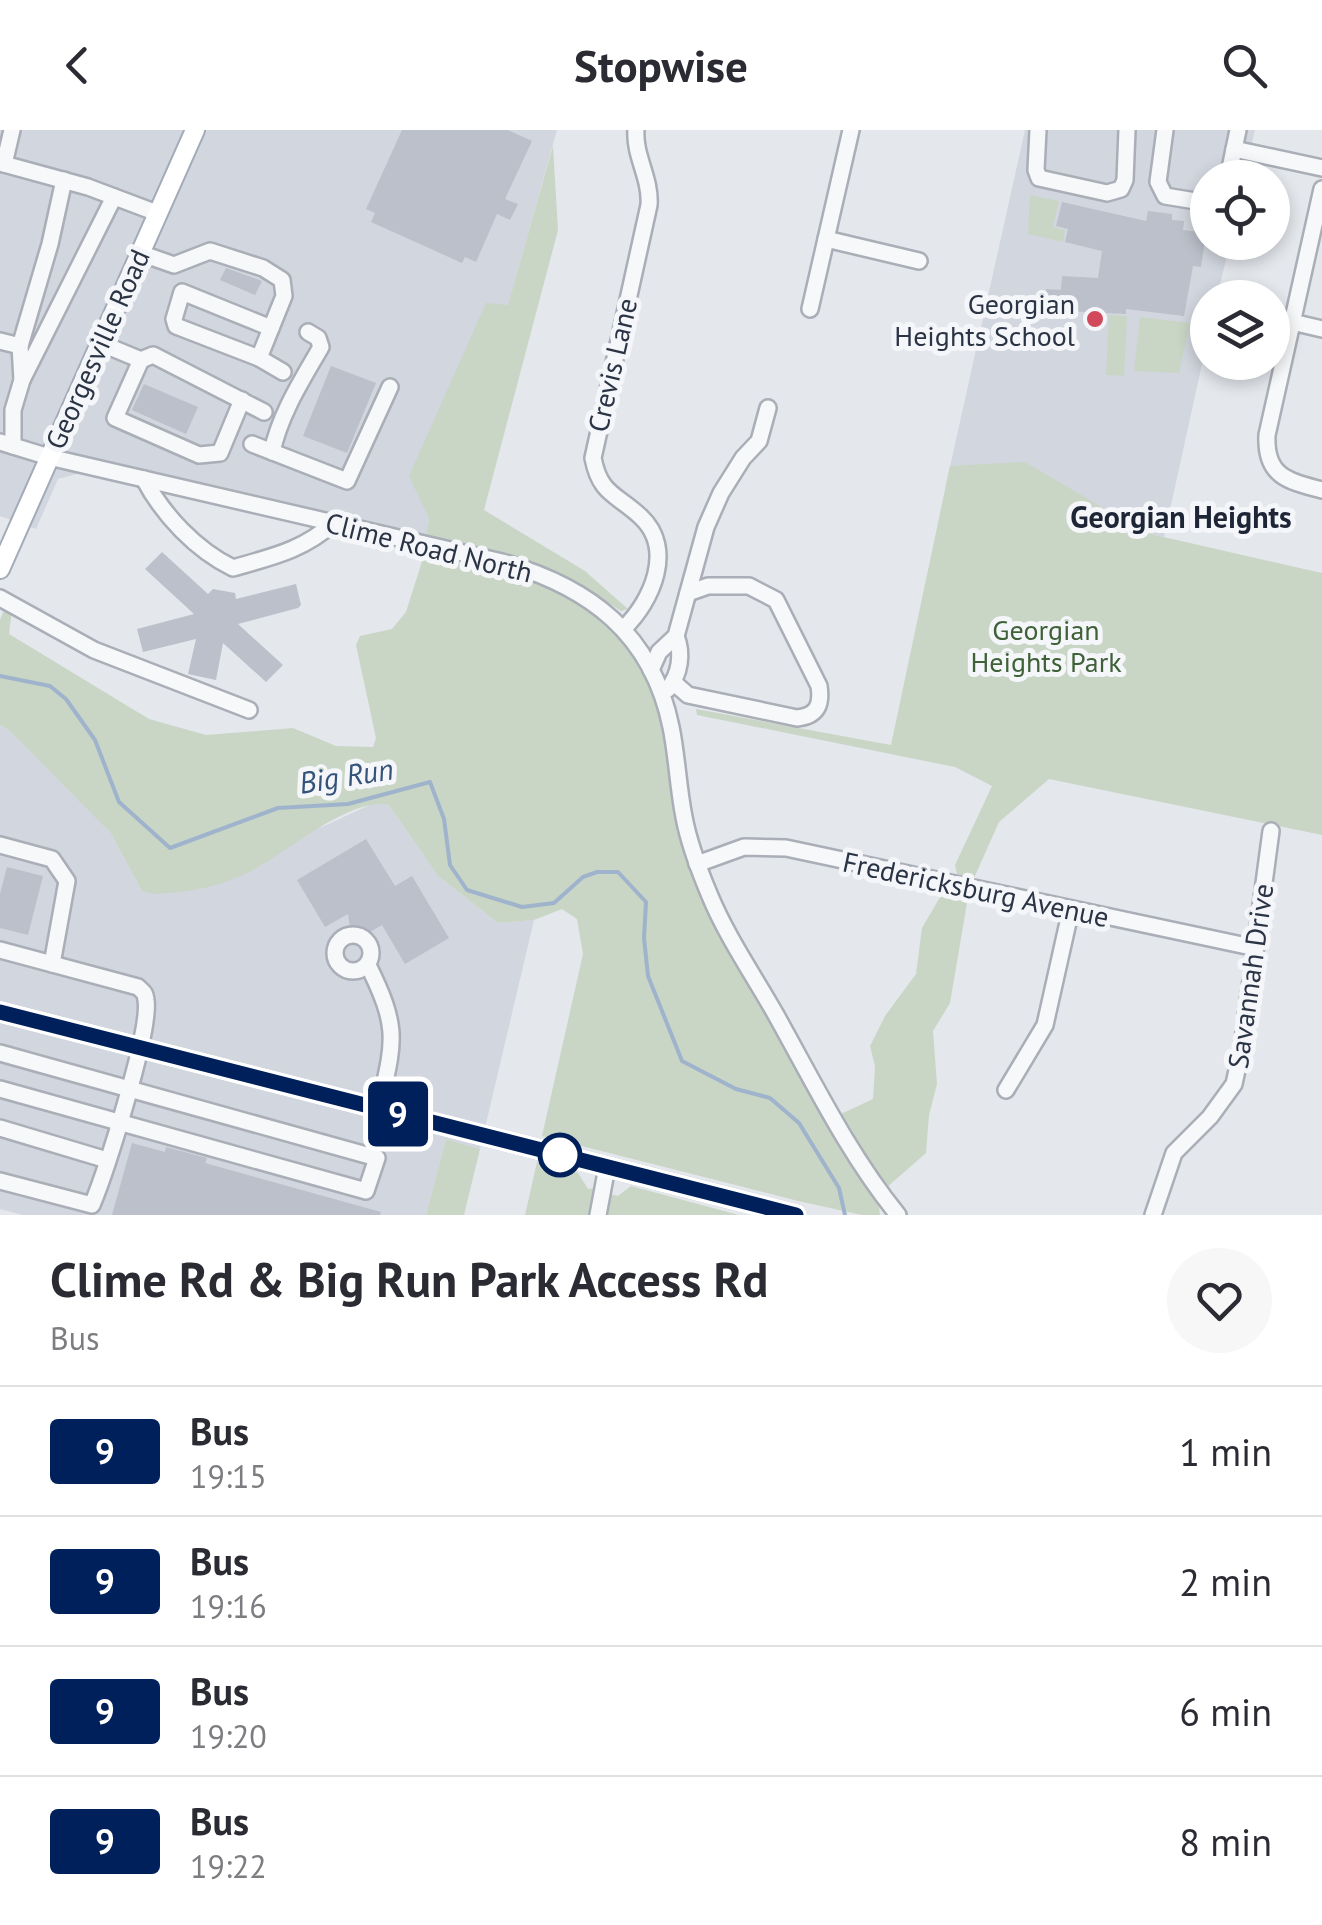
<!DOCTYPE html>
<html lang="en">
<head>
<meta charset="utf-8">
<style>
  :root { --surface:#fff; --page:#f7f7f7; --text:#2b2b33; --muted:#7c7c81; --line:#e1e1e2 }
  body { margin:0; font-family:"PT Sans",sans-serif; background:var(--page); color:var(--text); height:100vh; display:flex; flex-direction:column; font-size:38px; white-space:nowrap }
  * { box-sizing:border-box; margin:0 }
  p { font-size:32px; color:var(--muted) }
  .icon { flex:none; width:55px; height:55px; fill:none; stroke:currentColor; stroke-width:2; stroke-linecap:round; stroke-linejoin:round }
  .map { position:relative; height:1085px; overflow:hidden }
  .panel { display:flex; flex-direction:column; background:var(--surface); flex:1 }
  .panel>* { flex:none }
  .badge { padding:0 20px; border-radius:8px; font-size:35px; line-height:65px }
  .tools { position:absolute; left:1190px; top:30px; display:grid; gap:20px }
  .tools a { display:grid; place-items:center; width:100px; height:100px; border-radius:50%; background:var(--surface); box-shadow:0 5px 15px #0003; font-size:50px }
  .map>.badge { position:absolute; translate:-50% -50%; box-shadow:0 0 0 5px #fff }
  .round { display:grid; place-items:center; flex:none; width:105px; height:105px; border-radius:52px; background:var(--page) }
  .overview { display:flex; align-items:center; justify-content:space-between; height:170px; padding:0 50px }
  h1 { font-size:48px; font-weight:700; line-height:75px }
  ul { padding:0; list-style:none }
  li { display:flex; align-items:center; gap:30px; height:130px; padding:0 50px; border-top:2px solid var(--line) }
  li div { flex:1 }
  li b { display:block; font-size:38px }
  li em { font-style:normal }
  li .badge { min-width:110px; font-weight:700; text-align:center }
  header { display:flex; justify-content:space-between; align-items:center; height:130px; padding:0 50px; background:var(--surface); font-size:45px; font-weight:700 }
  .map>svg:first-child { display:block }
  .built { fill:#d2d6de }
  .green { fill:#c9d6c5 }
  .lines { fill:none; stroke-linecap:round; stroke-linejoin:round }
  .stream { stroke:#9fb4cc; stroke-width:4 }
  .building { fill:#bbc0ca }
  .minor-casing { stroke:#a9aeb7; stroke-width:20 }
  .major-casing { stroke:#a3abb8; stroke-width:22 }
  .minor { stroke:#f7f8fa; stroke-width:15 }
  .major { stroke:#fff; stroke-width:18 }
  .line-casing { stroke:#fff; stroke-width:22 }
  .line { stroke:#00205b; stroke-width:15 }
  .poi-dot { fill:#d1495b; stroke:#f4f6f9; stroke-width:4 }
  .stop-dot { fill:#fff; stroke:#00205b; stroke-width:5 }
  .labels { text-anchor:middle; dominant-baseline:central; stroke-width:10; stroke-linejoin:round; paint-order:stroke }
  .poi-label { font-size:28px; fill:#2b3445; stroke:#f4f6f9; text-anchor:end }
  .street-label { font-size:28px; fill:#2b3445; stroke:#f4f6f9 }
  .park-label { font-size:28px; fill:#3f6138; stroke:#f4f6f9 }
  .neighbourhood-label { font-size:30px; font-weight:bold; fill:#1d2536; stroke:#f4f6f9 }
  .water-label { font-size:30px; font-style:italic; fill:#34527a; stroke:#f4f6f9 }
</style>
</head>
<body>
<header><svg class="icon" aria-label="back" viewBox="0 0 24 24"><path d="M15 5l-7 7 7 7"/></svg>Stopwise<svg class="icon" aria-label="search" viewBox="0 0 24 24"><circle cx="10" cy="10" r="6"/><path d="M15 15l6 6"/></svg></header>
<div class="map">
<svg width="1322" height="1085" viewBox="0 0 1322 1085">
  <rect width="100%" height="100%" fill="#e4e7ec"/>
  <g class="built">
    <polygon points="0,0 557,0 508,176 429,388 424,425 84,342 58,349 36,399 0,386"/>
    <polygon points="1025,0 1255,0 1244,47 1208,48 1208,112 1230,113 1217,167 1208,168 1207,211 1164,407 945,359"/>
    <polygon points="0,595 9,600 69,657 110,702 142,761 322,697 376,672 389,675 438,746 498,793 534,790 480,1019 446,1009 426,1085 23,1085 0,1079"/>
  </g>
  <g class="green">
    <path d="M553,16L558,100L484,380L585,441L628,479L621,481C558,436 500,426 426,408L429,388L409,346L486,173L508,175Z"/>
    <polygon points="1030,65 1059,71 1053,97 1065,100 1063,112 1028,104"/>
    <polygon points="1109,185 1127,186 1124,246 1106,245"/>
    <polygon points="1140,187 1190,193 1179,243 1134,241"/>
    <polygon points="1025,332 1146,403 1322,443 1322,705 1049,649 999,692 974,748 957,744 955,735 992,656 955,637 697,585 696,579 891,615 950,336"/>
    <path d="M424,425L497,443C519,440 544,453 563,462C686,523 656,645 695,752L821,980L879,1076L880,1085H862L798,1071L542,1006L583,824L577,789L562,779L534,790L498,793L438,746L389,675C352,666 287,722 253,740C232,752 203,759 180,762C166,763 154,766 142,761L110,702L9,600L0,595V490L4,480H12L9,504L149,589L206,605L293,598L336,616L373,617L376,608L356,515L360,506L392,499L406,482Z"/>
    <polygon points="958,761 968,767 950,873 933,901 937,954 929,985 926,1023 886,1058 841,984 873,969 875,936 870,916 885,886 916,844 922,798 943,762"/>
    <polygon points="446,1009 480,1019 464,1085 426,1085"/>
    <polygon points="537,1032 578,1043 588,1059 596,1058 595,1066 608,1069 610,1064 618,1066 631,1056 739,1085 525,1085"/>
  </g>
  <g class="lines">
    <polyline class="stream" points="0,546 50,556 66,569 95,610 119,672 170,718 278,678 348,674 430,652 444,689 450,735 467,760 522,777 554,773 583,747 597,742 618,742 646,772 644,808 648,846 682,931 736,959 770,968 799,993 839,1058 845,1085"/>
  </g>
  <g class="building">
    <polygon points="402,0 508,0 532,11 505,69 518,74 510,90 497,84 476,132 465,127 462,133 371,92 375,83 366,79"/>
    <polygon points="1062,72 1146,91 1148,81 1172,84 1172,90 1184,91 1183,100 1206,103 1201,137 1193,136 1184,186 1126,179 1126,184 1045,180 1046,159 1061,160 1062,146 1098,148 1102,121 1065,112 1068,99 1056,96"/>
    <polygon points="226,138 262,151 255,165 220,150"/>
    <polygon points="331,236 376,253 347,323 303,306"/>
    <polygon points="144,254 198,277 186,304 132,280"/>
    <polygon points="162,422 208,464 213,459 235,463 236,469 296,454 301,475 298,478 238,494 283,535 266,552 223,513 216,550 188,544 196,509 143,522 137,499 194,484 145,439"/>
    <polygon points="366,709 395,756 412,746 449,808 405,834 382,795 370,802 358,797 350,798 348,784 325,797 297,750"/>
    <polygon points="7,737 43,746 28,805 0,798 0,764"/>
    <polygon points="132,1013 165,1022 166,1017 207,1028 205,1033 381,1082 380,1085 112,1085"/>
  </g>
  <g class="lines">
    <g class="minor-casing">
      <g id="minor">
        <polyline points="1038,0 1036,40 1039,48 1107,63 1121,59 1125,50 1127,0"/>
        <polyline points="1165,0 1158,52 1165,66 1208,73"/>
        <polyline points="1234,19 1322,38"/>
        <polyline points="0,33 88,57 157,83"/>
        <polyline points="4,34 12,0"/>
        <polyline points="1228,48 1238,0"/>
        <polyline points="64,50 50,114 20,216 22,250 114,67"/>
        <path d="M1322,59L1267,305C1265,346 1287,351 1322,360"/>
        <polyline points="826,109 919,131"/>
        <polyline points="140,123 174,135 210,121 263,138 282,150 284,166 259,228 283,242"/>
        <polyline points="810,179 851,0"/>
        <polyline points="1292,192 1322,199"/>
        <polyline points="0,211 20,216"/>
        <polyline points="100,213 141,230 153,225 264,282"/>
        <polyline points="259,228 176,196 174,189 182,162 271,198"/>
        <polyline points="141,230 115,288 199,325 220,323 242,270"/>
        <path d="M0,312L49,327L502,432C590,457 652,504 671,597C677,626 678,657 684,687C689,714 699,740 710,766C727,807 754,846 776,885C814,953 849,1025 898,1085"/>
        <polyline points="252,314 347,351 390,257"/>
        <polyline points="13,316 13,280 22,250"/>
        <path d="M272,322C280,284 302,250 321,217L318,208L308,202"/>
        <path d="M144,349C163,385 196,420 233,438C271,427 304,420 333,393"/>
        <polyline points="0,468 94,520 249,580"/>
        <path d="M624,498C652,471 675,419 641,387C617,364 600,365 593,328L649,75C651,48 634,26 636,0"/>
        <polyline points="651,540 659,522 676,506 706,397 721,363 743,328 759,311 768,278"/>
        <path d="M673,552L688,565L797,588C817,586 822,575 819,556L776,470L749,456H708L688,463"/>
        <path d="M668,559C680,544 683,524 676,506"/>
        <polyline points="0,715 52,729 67,751 52,834"/>
        <polyline points="697,734 744,717 786,718 1256,818"/>
        <circle cx="353" cy="823" r="18"/>
        <path d="M0,820L138,857C144,863 145,862 146,870C151,901 106,1041 92,1075L0,1051"/>
        <path d="M368,835C400,900 394,910 379,979"/>
        <polyline points="0,923 377,1028 366,1061 0,959"/>
        <polyline points="1006,960 1045,895 1071,779"/>
        <polyline points="0,998 107,1030"/>
        <polyline points="598,1085 607,1037"/>
        <polyline points="1153,1085 1174,1023 1210,987 1234,954 1242,917 1271,701"/>
      </g>
    </g>
    <g class="major-casing">
      <g id="major">
        <polyline points="0,439 195,0"/>
        <polyline points="0,882 796,1085"/>
      </g>
    </g>
    <use href="#minor" class="minor"/>
    <use href="#major" class="major"/>
  </g>
  <g class="lines">
    <g class="line-casing">
      <polyline id="line" points="0,882 796,1085"/>
    </g>
    <use href="#line" class="line"/>
  </g>
  <circle class="poi-dot" cx="1095" cy="189" r="10"/>
  <circle class="stop-dot" cx="560" cy="1025" r="20"/>
  <g class="labels">
    <g class="poi-label">
      <text x="1075" y="173">Georgian<tspan x="1075" dy="32">Heights School</tspan></text>
    </g>
    <g class="street-label">
      <text transform="translate(97 219) rotate(-66)">Georgesville Road</text>
      <text transform="translate(612 235) rotate(-77)">Crevis Lane</text>
      <text transform="translate(429 417) rotate(14)">Clime Road North</text>
      <text transform="translate(976 759) rotate(12)">Fredericksburg Avenue</text>
      <text transform="translate(1250 846) rotate(-82)">Savannah Drive</text>
    </g>
    <g class="park-label">
      <text x="1046" y="499">Georgian<tspan x="1046" dy="32">Heights Park</tspan></text>
    </g>
    <g class="neighbourhood-label">
      <text x="1181" y="386">Georgian Heights</text>
    </g>
    <g class="water-label">
      <text transform="translate(346 645) rotate(-9)">Big Run</text>
    </g>
  </g>
</svg>
<div class="tools">
<a><svg class="icon" aria-label="locate" viewBox="0 0 24 24"><circle cx="12" cy="12" r="6"/><path d="M12 2v4M12 18v4M2 12h4M18 12h4"/></svg></a>
<a><svg class="icon" aria-label="layers" viewBox="0 0 24 24"><path d="M12 4l9 5-9 5-9-5zM3 14l9 5 9-5"/></svg></a>
</div>
<b class="badge" style="left:398px;top:984px;background:#00205b;color:#fff">9</b>
</div>
<section class="panel">
<div class="overview"><div><h1>Clime Rd &amp; Big Run Park Access Rd</h1><p>Bus</p></div><a class="round"><svg class="icon" aria-label="heart" viewBox="0 0 24 24"><path d="M12 20l-8-8c-3-5 5-10 8-4 3-6 11-1 8 4z"/></svg></a></div>
<ul>
<li><span class="badge" style="background:#00205b;color:#fff">9</span><div><b>Bus</b><p>19:15</p></div><em>1 min</em></li>
<li><span class="badge" style="background:#00205b;color:#fff">9</span><div><b>Bus</b><p>19:16</p></div><em>2 min</em></li>
<li><span class="badge" style="background:#00205b;color:#fff">9</span><div><b>Bus</b><p>19:20</p></div><em>6 min</em></li>
<li><span class="badge" style="background:#00205b;color:#fff">9</span><div><b>Bus</b><p>19:22</p></div><em>8 min</em></li>
</ul>
</section>
</body>
</html>
